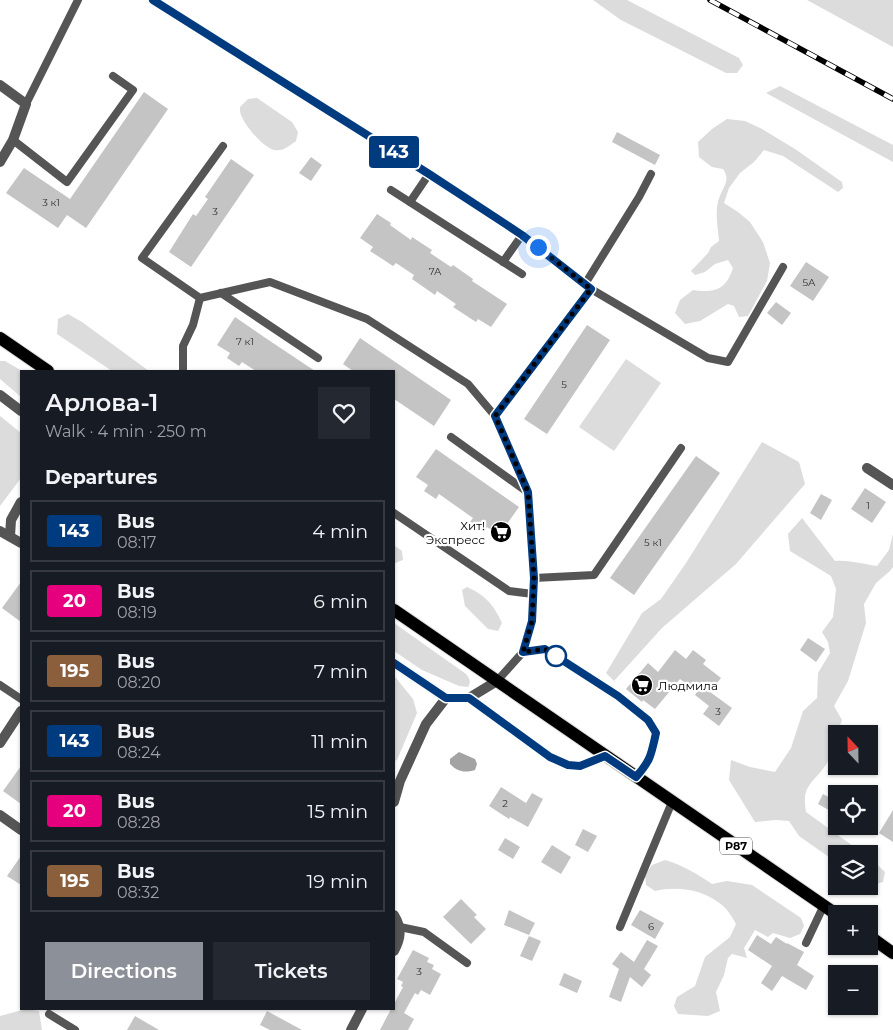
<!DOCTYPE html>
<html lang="en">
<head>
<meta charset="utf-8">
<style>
  :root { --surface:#171b24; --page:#242831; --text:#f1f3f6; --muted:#9ea1a6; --line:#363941; --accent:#8c9099 }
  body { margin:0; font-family:Montserrat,sans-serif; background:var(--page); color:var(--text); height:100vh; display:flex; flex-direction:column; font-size:19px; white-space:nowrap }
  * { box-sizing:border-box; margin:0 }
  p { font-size:16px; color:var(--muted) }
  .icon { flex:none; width:28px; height:28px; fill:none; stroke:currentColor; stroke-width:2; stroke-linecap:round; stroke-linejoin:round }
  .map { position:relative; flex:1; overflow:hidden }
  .panel { position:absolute; left:20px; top:370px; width:375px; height:640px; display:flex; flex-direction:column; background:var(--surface); border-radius:0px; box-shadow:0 1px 4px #0004 }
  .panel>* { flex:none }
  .badge { padding:0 10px; border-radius:4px; font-size:18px; line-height:32px }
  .needle { width:32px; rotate:338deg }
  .buttons { position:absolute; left:828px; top:725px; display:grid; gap:10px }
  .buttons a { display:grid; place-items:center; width:50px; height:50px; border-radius:0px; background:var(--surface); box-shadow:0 1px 4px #0004; font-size:25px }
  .you { position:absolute; width:25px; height:25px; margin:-12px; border:4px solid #fff; border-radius:50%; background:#1a73e8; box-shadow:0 0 0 8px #1a73e833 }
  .map>.badge { position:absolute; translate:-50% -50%; box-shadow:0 0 0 2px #fff }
  h2 { padding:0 25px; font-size:19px; line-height:45px }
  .round { display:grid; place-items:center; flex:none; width:52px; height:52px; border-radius:0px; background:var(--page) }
  .head { display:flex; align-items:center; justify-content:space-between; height:85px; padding:0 25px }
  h1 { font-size:24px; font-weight:600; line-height:38px }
  .primary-button { display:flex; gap:10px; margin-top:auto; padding:10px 25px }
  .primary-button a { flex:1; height:58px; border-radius:0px; background:var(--accent); color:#fff; font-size:20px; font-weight:600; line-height:58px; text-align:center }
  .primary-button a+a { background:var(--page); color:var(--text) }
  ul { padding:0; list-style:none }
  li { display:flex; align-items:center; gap:15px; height:62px; margin:0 10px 8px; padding:0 15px; border:2px solid var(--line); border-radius:0px }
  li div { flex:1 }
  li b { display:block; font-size:19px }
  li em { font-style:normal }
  li .badge { min-width:55px; font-weight:700; text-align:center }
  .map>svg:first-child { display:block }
  .green { fill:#dcdcdc }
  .water { fill:#a3a3a3 }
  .building { fill:#c4c4c4 }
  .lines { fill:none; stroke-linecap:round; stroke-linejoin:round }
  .primary-casing { stroke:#dbdbdb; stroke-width:14 }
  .lane { stroke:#555; stroke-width:8 }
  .street { stroke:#555; stroke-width:10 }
  .primary { stroke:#000; stroke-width:12 }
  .rail-casing { stroke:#000; stroke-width:5.5 }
  .rail { stroke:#fff; stroke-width:4; stroke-dasharray:11; stroke-linecap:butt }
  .line-casing { stroke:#fff; stroke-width:11 }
  .line { stroke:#003b80; stroke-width:8 }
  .walk { stroke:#000; stroke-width:5; stroke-dasharray:0 9 }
  .stop-dot { fill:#fff; stroke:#003b80; stroke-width:2.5 }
  .labels { text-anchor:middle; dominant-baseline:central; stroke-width:4.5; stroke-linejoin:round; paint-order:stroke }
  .number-label { font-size:10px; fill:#313131 }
  .shield { fill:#fff; stroke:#4c4c4c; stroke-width:1 }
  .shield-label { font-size:11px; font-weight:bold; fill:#000 }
  .poi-label { font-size:12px; fill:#000; stroke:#fff; text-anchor:end }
</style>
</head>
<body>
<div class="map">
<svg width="893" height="1030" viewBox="0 0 893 1030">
  <rect width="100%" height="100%" fill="#fff"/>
  <g class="green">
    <polygon points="593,0 627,0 739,58 743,65 737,73 726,73 621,20"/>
    <polygon points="807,0 893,0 893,47"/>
    <polygon points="780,86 893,145 893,162 766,93"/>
    <path d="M257,98L292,122L298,132L296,141C290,145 283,152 274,150C263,147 245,126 241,115C240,113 240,109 240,107L248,99Z"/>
    <path d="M727,119L745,121L762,129L795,149L842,182L843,188L838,192L783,156L764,150L754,162L740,173L729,188L724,203L738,212L750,222L763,242L770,263L767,281L748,316L739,317L734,306L728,304L700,321L685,324L675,313L680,300L693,290C715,293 726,290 733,268L728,260L715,264L705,272L695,275L691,271L708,253L711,247L719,241C718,229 715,214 718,202C721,188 732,181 723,169L712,167L699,157L698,142L712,129Z"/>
    <polygon points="68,314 82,322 149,371 112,371 57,334 58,319"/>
    <polygon points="626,359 661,383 614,451 579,427"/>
    <polygon points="0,361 5,361 22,371 21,371 21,397 0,379"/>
    <polygon points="0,416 21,433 21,478 0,506"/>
    <polygon points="762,442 799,462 805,484 736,564 662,628 614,681 606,673 642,613 661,599 686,563"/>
    <path d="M802,518L835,561C850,560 862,564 877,566L889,550L893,534V567L890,571L876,583L864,604L866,623L848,681L834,706L842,720L837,734H836V737C833,745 831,756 827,763C814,784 801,783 806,812L864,854H836V862L799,836L789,821L776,820L755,822L729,780L731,760L750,767L775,772L791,748L803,711L817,698L818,673L830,653L828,642L822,632L833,617L836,589L831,576L790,551L788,534Z"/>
    <polygon points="394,545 402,551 403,560 395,563 394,562"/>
    <path d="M467,587C486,596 493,604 502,623L498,631L488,629L465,606L462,590Z"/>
    <path d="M394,623L466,674C470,679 471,682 468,687L459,686L422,670L394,651Z"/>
    <polygon points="394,677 396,678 413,699 417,713 397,760 394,761"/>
    <polygon points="869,857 885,872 883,882 869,886"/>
    <path d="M665,860C683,865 697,874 712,884L727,881L752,885L801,918L804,926L800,934L790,938L773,933L768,937L755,930L744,948L747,958L732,954L728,958L724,975L716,992L720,1011L708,1016L678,1014L674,1006L677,997L695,986L705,957L730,937L736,924C732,917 728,910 722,905C702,889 678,886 655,891L646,885L645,875L652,865Z"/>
    <polygon points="26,1009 39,1011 42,1030 0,1030 0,1016"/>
  </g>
  <path class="water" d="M459,752L475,759L477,764L475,770C464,773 458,772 450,764V759Z"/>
  <g class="building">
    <polygon points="144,92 168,109 86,228 67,215 58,228 6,193 24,168 70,199"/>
    <polygon points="617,132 660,155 655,165 612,142"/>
    <polygon points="311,157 322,165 311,181 299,173"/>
    <polygon points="231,159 254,175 191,267 169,252 193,214 196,216 208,199 205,197"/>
    <polygon points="377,214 391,223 390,225 411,240 412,237 432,250 430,253 451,267 453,265 473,279 472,281 507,304 491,327 478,319 476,322 453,307 456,304 437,291 435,295 412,279 414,275 396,263 393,266 370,251 373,247 360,238"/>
    <polygon points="806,262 829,277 813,301 790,286"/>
    <polygon points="776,302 791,313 782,325 767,313"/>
    <polygon points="235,317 264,337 315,371 256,371 242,362 239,366 227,358 230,353 217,345"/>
    <polygon points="587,325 610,340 547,434 524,419"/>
    <polygon points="360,338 451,400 434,426 394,399 394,371 353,371 343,364"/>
    <polygon points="436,449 519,507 499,535 487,527 483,532 470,522 473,518 439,494 436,499 424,491 428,485 416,477"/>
    <polygon points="696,456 720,473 634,595 610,578"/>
    <polygon points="865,488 886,502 872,523 851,509"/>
    <polygon points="821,494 832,500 821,520 810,513"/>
    <polygon points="21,582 21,622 2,608"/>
    <polygon points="808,638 825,649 816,662 800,650"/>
    <polygon points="675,650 686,659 693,650 706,660 703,664 721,678 710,692 732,708 719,726 703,714 709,706 695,695 697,692 680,679 655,709 643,700 642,702 626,689 648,663 658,672"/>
    <polygon points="21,766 21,804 3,791"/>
    <polygon points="501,787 526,803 532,793 543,799 528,827 510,817 509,819 489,806"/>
    <polygon points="823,794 836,801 836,814 818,804"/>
    <polygon points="893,810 893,842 879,833"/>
    <polygon points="583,829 597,836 588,852 575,845"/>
    <polygon points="505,838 520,847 513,859 498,850"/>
    <polygon points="552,845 571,857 561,874 541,862"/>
    <polygon points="21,856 21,885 7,876"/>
    <polygon points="461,899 477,915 474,917 486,929 471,944 443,917"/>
    <polygon points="509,910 535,923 529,935 504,925"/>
    <polygon points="640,910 664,923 655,939 631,925"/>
    <polygon points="757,935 771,944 776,937 787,944 787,943 804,952 797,965 814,976 806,990 782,976 772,991 761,983 772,966 748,950"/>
    <polygon points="529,936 541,941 532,961 520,956"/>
    <polygon points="647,940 658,946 644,969 651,975 642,987 630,977 621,1002 609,997 619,969 612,964 621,952 634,962"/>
    <polygon points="413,950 429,958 427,962 434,965 432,969 441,974 430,995 421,990 418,995 415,993 404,1013 414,1019 408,1030 380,1030 391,1009 394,1009 394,1004 403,987 401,986 403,982 397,979"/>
    <polygon points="564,973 582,981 577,993 559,985"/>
    <polygon points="267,1011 302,1030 270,1030 260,1025"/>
    <polygon points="135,1016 159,1030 127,1030"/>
  </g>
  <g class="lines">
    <g class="primary-casing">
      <g id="primary">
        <polyline points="0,338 48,371"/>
        <polyline points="394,610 836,914"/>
        <polyline points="869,936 893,953"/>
      </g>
    </g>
    <g class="lane">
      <polyline points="153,0 429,174 522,235 591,289 708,358 728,362 783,267"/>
      <polyline points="26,104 78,0"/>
      <polyline points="13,140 67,182 133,90 113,76"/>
      <polyline points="223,146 142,258 200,298 270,282 367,319 468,384 495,416 528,492 534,578 532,621 523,652 497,681"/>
      <polyline points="391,190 522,274"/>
      <polyline points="410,202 429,174"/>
      <polyline points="503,262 522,235"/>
      <polyline points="585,284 639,197 651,174"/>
      <polyline points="221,293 318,358"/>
      <polyline points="183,371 183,346 193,325 200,298"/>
      <polyline points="495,416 591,289"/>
      <polyline points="451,437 526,491"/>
      <polyline points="394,513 509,591 533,594"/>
      <polyline points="534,578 594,575 681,448"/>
      <path d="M523,652L545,649L618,696L648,720L656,733C651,755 651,760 636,777"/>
      <polyline points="0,685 21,699"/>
      <polyline points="469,698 550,757 568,765 580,766 605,756"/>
      <polyline points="400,927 424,932 467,963"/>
      <polyline points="620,927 672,802"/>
      <polyline points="806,943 824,905"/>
      <polyline points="49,1014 75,1030"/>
    </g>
    <g class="street">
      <polyline points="0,85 26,104 13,140 0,162"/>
      <polyline points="0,395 21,411"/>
      <polyline points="867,468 893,485"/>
      <polyline points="0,531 21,543"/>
      <polyline points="10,536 11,520 21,502"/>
      <polyline points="394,663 446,698 469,698 497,681"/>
      <polyline points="0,743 21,711"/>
      <polyline points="394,802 400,781 426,724 446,698"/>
      <polyline points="0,815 21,830"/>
      <path d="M394,915C402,928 401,938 394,951"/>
      <polyline points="351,1030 362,1009"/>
    </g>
    <use href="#primary" class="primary"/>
    <g class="rail-casing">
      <polyline id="rail" points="710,0 893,99"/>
    </g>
    <use href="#rail" class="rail"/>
  </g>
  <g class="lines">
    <g class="line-casing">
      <path id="line" d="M153,0L429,174L507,225L522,235L591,289L495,416L528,492L534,578L532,621L523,652L545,649L618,696L648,720L656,733C651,755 651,760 636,777L605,756L580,766L568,765L550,757L469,698H446L394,663"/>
    </g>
    <use href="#line" class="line"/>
    <polyline class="walk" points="538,247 591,289 495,416 528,492 534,578 532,621 523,652 545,649 559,658 556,656"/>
  </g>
  <defs>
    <g id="supermarket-disc" transform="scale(1.125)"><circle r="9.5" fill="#000" stroke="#fff"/><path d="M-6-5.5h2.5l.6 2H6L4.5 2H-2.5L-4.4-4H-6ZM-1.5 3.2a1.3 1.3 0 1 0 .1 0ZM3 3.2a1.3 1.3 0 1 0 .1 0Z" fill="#fff"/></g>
  </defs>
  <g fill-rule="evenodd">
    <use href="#supermarket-disc" x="501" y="532"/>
    <use href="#supermarket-disc" x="642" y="685"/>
  </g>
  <circle class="stop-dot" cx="556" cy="656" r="10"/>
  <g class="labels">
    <g class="number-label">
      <text x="51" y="202">3 к1</text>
      <text x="215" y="211">3</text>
      <text x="435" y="271">7А</text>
      <text x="809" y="282">5А</text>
      <text x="245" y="341">7 к1</text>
      <text x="564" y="384">5</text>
      <text x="868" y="505">1</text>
      <text x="653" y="542">5 к1</text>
      <text x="718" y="711">3</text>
      <text x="505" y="803">2</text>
      <text x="651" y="926">6</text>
      <text x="419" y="971">3</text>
    </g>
    <rect class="shield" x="720" y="837.5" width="32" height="17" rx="4"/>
    <g class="shield-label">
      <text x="736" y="846">Р87</text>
    </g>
    <g class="poi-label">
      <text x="485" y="525">Хит!<tspan x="485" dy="14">Экспресс</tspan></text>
      <text x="658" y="685" text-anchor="start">Людмила</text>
    </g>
  </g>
</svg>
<div class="buttons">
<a><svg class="needle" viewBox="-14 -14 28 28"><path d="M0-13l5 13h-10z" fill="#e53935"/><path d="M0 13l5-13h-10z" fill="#9ea1a6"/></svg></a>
<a><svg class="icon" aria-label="locate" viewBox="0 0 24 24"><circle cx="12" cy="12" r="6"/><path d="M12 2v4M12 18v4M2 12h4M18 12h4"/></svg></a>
<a><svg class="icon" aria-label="layers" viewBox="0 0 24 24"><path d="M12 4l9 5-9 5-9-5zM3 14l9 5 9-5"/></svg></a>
<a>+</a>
<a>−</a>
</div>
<div class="you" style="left:538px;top:247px"></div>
<b class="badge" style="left:394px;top:152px;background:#003b80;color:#fff">143</b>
<section class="panel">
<div class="head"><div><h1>Арлова-1</h1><p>Walk · 4 min · 250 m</p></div><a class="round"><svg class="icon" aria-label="heart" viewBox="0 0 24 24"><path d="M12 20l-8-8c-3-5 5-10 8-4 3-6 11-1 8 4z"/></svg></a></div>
<h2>Departures</h2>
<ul>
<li><span class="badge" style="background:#003b80;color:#fff">143</span><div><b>Bus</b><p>08:17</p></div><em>4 min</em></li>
<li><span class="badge" style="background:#e6007e;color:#fff">20</span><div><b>Bus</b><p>08:19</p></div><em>6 min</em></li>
<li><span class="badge" style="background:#8b5e3c;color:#fff">195</span><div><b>Bus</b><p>08:20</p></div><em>7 min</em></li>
<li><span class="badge" style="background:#003b80;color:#fff">143</span><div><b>Bus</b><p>08:24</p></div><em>11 min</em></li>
<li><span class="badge" style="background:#e6007e;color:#fff">20</span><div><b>Bus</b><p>08:28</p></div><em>15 min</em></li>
<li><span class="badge" style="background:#8b5e3c;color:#fff">195</span><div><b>Bus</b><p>08:32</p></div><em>19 min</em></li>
</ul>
<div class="primary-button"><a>Directions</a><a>Tickets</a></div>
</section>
</div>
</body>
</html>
